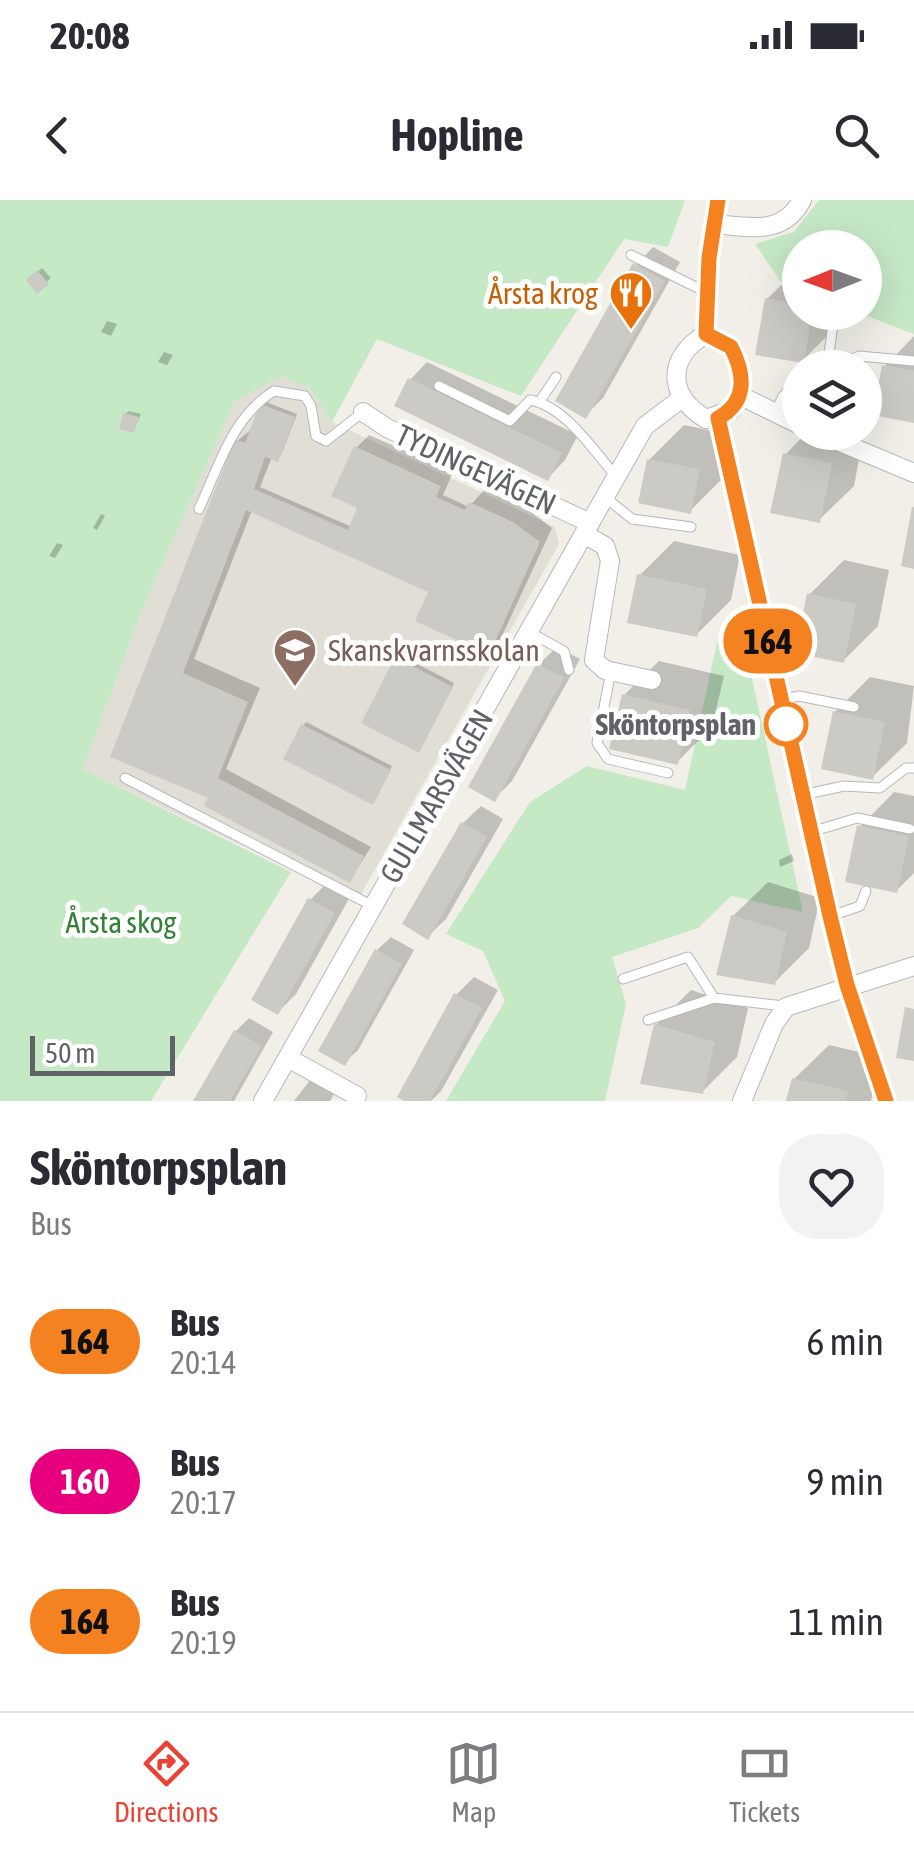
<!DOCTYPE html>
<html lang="en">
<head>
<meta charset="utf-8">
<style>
  :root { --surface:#fff; --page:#f2f2f3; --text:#2b2b33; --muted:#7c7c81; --line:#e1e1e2; --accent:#ea4335 }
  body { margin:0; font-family:"Asap Condensed",sans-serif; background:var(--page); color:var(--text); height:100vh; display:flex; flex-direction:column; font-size:38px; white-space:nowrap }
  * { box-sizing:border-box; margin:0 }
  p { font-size:32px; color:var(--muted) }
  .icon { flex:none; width:55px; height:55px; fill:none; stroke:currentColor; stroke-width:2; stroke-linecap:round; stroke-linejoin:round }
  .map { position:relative; height:901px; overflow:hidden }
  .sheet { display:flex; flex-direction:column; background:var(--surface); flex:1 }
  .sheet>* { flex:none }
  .badge { padding:0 20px; border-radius:32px; font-size:35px; line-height:65px }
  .needle { width:65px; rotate:269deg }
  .buttons { position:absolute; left:782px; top:30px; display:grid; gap:20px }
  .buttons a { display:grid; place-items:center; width:100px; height:100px; border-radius:50%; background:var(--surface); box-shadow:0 10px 40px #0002; font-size:50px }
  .scale { position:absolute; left:30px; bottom:25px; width:145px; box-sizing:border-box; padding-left:10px; border:5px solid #5f6368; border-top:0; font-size:28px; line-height:35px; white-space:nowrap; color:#5f6368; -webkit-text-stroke:8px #fff; paint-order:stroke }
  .map>.badge { position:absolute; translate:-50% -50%; box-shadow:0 0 0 5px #fff }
  .round { display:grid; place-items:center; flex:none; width:105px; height:105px; border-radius:40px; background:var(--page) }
  .summary { display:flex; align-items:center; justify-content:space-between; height:170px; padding:0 30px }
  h1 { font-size:48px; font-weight:700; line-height:75px }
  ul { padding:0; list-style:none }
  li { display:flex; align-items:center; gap:30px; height:140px; padding:0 30px }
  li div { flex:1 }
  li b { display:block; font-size:38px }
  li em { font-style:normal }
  li .badge { min-width:110px; font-weight:700; text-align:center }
  .status { display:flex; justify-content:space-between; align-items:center; height:70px; padding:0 50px; background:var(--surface); direction:ltr }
  .status svg { height:28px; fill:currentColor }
  header { display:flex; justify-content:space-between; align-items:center; height:130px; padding:0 30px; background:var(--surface); font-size:45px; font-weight:700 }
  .tab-bar { display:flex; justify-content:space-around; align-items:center; height:140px; border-top:2px solid var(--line); background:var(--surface); font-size:28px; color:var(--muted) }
  .tab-bar a { display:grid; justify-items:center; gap:5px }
  .tab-bar .on { color:var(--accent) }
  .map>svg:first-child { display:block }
  .education { fill:#e1ded6 }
  .green { fill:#c5e8c5 }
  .shadow { fill:#0003 }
  .building { fill:#cccac5 }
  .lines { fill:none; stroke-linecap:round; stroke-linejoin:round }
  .lane-casing { stroke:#b5b8bc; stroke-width:11 }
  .street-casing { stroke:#b5b8bc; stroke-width:20 }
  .lane { stroke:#fff; stroke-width:9 }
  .street { stroke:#fff; stroke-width:18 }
  .line-casing { stroke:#fff; stroke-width:22 }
  .line { stroke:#f58220; stroke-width:15 }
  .stop-dot { fill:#fff; stroke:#f58220; stroke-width:5 }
  .labels { text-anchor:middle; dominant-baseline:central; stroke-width:10; stroke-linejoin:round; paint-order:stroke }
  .food-label { font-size:30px; fill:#c56008; stroke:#fff; text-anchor:end }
  .street-label { font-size:30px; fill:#5f6368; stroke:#fff }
  .education-label { font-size:30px; fill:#785e54; stroke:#fff; text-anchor:start }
  .stop-label { font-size:30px; font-weight:bold; fill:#5f6368; stroke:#fff; text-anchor:end }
  .park-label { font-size:30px; fill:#348238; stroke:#fff }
</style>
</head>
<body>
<div class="status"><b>20:08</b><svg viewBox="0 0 49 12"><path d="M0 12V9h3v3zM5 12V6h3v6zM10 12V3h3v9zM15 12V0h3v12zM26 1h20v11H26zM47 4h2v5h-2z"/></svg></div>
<header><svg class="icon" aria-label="back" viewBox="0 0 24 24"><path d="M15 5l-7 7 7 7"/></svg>Hopline<svg class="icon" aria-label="search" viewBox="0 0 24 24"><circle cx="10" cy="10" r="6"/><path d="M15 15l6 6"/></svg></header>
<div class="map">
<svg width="914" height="901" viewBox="0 0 914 901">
  <rect width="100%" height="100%" fill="#f1efe8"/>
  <polygon class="education" points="281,175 310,188 332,222 555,327 559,344 357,701 83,569 143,407 235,201"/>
  <g class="green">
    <polygon points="0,0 685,0 668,47 624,39 521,196 377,139 332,222 310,188 281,176 235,201 143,407 83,569 291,672 151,901 0,901"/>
    <polygon points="819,0 914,0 914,134 859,113 865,112 865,48 800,48 800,87 781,82 755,44 794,32"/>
    <polygon points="743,437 803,712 731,696 698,728 612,757 626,804 605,901 446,901 505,801 483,751 446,734 530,602 587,566 685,590 717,442"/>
  </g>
  <g class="shadow">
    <polygon points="653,47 680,62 603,198 585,216 636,65"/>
    <polygon points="800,67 800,112 840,112 838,125 803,160 767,99"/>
    <polygon points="42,68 51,78 38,90 29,80"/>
    <polygon points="107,121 117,124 111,136 101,132"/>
    <polygon points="914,136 914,220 885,166"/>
    <polygon points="164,152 173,155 167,165 158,162"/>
    <polygon points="427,162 578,235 565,260 548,278 410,180"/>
    <polygon points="266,202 297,214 281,255 272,257 260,287 352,327 361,307 356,248 369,235 453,272 443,295 469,307 484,290 527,309 552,328 501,438 488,452 435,381 252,310 194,459 260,488 226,569 371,647 350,680 216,588 114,556 237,241 253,228"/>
    <polygon points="129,211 141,214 134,230 125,214"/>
    <polygon points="684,225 733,235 725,276 690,311 649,260"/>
    <polygon points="807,232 864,232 854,286 819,320 785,255"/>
    <polygon points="101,314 105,316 97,330 93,328"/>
    <polygon points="674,341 740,355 731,400 696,435 639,376"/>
    <polygon points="57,343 63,345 55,358 49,356"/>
    <polygon points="844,360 889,370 878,426 843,461 809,395"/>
    <polygon points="557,447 580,459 512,581 494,599 539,464"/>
    <polygon points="400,455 454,483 422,546 397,458"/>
    <polygon points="659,461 724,476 712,527 677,562 624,495"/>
    <polygon points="870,477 914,486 907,543 872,577 835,512"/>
    <polygon points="306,522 392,566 376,598 303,526"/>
    <polygon points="894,592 914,596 914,673 897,690 860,627"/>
    <polygon points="481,606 503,619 446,719 428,736 463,623"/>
    <polygon points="792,654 794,661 780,667 779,660"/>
    <polygon points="328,682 351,695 296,794 278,812 310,700"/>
    <polygon points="768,682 820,698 809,748 774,783 733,716"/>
    <polygon points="391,737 414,750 358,850 344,863 321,850 377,750"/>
    <polygon points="474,777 498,790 441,891 431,901 410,901 456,795"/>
    <polygon points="691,790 748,808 737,857 702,892 656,825"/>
    <polygon points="249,818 273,832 234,901 196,901 236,831"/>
    <polygon points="829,845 881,857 871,901 789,901 794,879"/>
    <polygon points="314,875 337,888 330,901 294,901"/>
  </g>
  <g class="building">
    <polygon points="633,63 665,81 586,219 555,201"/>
    <polygon points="37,70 49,84 37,94 26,80"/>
    <polygon points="765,98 800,104 800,112 812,112 804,163 755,155"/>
    <polygon points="882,165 914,171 914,223 873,215"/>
    <polygon points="408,178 562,253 548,281 394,206"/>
    <polygon points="260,204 295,217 278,262 265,257 254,289 348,330 357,308 331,296 354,246 441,286 436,297 465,310 469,302 513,322 540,342 489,455 415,421 428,392 246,310 183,473 248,502 218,578 364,656 350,683 204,606 208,598 110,557 235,239 245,243"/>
    <polygon points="123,213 139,217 134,233 119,229"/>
    <polygon points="783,253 832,263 820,323 770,313"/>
    <polygon points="647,259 700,269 691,314 638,303"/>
    <polygon points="912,307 914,307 914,369 901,366"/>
    <polygon points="637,374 707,389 697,437 627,423"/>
    <polygon points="807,393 856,404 844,463 795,453"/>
    <polygon points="395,457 453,487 419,553 361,523"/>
    <polygon points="537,463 564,478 495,602 468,587"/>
    <polygon points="622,494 690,510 678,565 609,549"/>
    <polygon points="833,511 885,522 873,580 821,569"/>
    <polygon points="301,524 391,570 373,605 283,559"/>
    <polygon points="461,622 487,637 428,740 402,724"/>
    <polygon points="857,625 909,636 897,693 845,682"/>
    <polygon points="308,698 335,713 278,815 251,800"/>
    <polygon points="731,715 787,732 775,785 716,775"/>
    <polygon points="375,749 402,764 345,866 318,851"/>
    <polygon points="454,793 482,808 430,901 404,901 397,897"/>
    <polygon points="905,807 914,809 914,861 896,858"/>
    <polygon points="654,824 715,842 703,894 640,884"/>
    <polygon points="234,830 262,846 230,901 193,901"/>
    <polygon points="792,878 848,891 846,901 786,901"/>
  </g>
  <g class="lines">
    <g class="lane-casing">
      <g id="lane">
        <polyline points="631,55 706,92"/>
        <polyline points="827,168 834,117"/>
        <polyline points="831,168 859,156 914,161"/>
        <path d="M439,186L510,221L530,200C565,206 593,250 615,275"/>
        <polyline points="540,201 556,177"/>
        <polyline points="775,213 783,196 800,180"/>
        <polyline points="605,297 632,319 691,327"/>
        <path d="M199,309C219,266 232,217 274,191L305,196L311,206L316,236L326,241L363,212"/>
        <polyline points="529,432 564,451 569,470"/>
        <polyline points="611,471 597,543 608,559 668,573"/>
        <polyline points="780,500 799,496 854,507"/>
        <polyline points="125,578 373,706"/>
        <polyline points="802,595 844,586 880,588 906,568 914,568"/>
        <polyline points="811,632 857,618 910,629"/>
        <polyline points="831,716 860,706 866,691"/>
        <polyline points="623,779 688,757 714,798 784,806"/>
        <polyline points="648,820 714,798"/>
      </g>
    </g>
    <g class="street-casing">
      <g id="street">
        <path d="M714,24C749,27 783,36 802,0"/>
        <path d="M706,134L731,147C744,170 745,187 732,210L706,219C666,195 667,157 706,134Z"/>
        <polyline points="706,134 709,58 718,0"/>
        <polyline points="741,196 800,225"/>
        <polyline points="363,212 387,228 590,323"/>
        <polyline points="718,218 830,716 847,785 886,901"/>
        <polyline points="816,232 914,273"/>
        <polyline points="584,334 605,346 610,361 594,460 605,470 652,480"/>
        <polyline points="288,858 357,896"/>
        <polyline points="263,901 645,226 682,198"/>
        <polyline points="742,901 774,824 786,807 914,766"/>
      </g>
    </g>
    <use href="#lane" class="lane"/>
    <use href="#street" class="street"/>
  </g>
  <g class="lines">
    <g class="line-casing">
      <path id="line" d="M718,0L709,58L706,134L731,147C745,174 748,202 718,218L830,716L847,785L886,901"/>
    </g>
    <use href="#line" class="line"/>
  </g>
  <defs>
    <g id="restaurant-pin" transform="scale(2.25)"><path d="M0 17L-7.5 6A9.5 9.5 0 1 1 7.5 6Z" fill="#e8710a" stroke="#fff"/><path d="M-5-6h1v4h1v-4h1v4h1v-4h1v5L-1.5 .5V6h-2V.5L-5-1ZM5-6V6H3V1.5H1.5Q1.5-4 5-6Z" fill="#fff"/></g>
    <g id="school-pin" transform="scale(2.25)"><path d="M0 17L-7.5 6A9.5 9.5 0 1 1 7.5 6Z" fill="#8d6e63" stroke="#fff"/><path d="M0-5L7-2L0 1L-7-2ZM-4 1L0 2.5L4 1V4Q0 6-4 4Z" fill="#fff"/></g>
  </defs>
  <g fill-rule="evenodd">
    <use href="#restaurant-pin" x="631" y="93"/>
    <use href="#school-pin" x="295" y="450"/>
  </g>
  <circle class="stop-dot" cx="786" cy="524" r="20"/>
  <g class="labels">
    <g class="food-label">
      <text x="598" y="93">Årsta krog</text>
    </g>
    <g class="street-label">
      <text transform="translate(476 269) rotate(25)">TYDINGEVÄGEN</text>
      <text transform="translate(436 596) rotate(-60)">GULLMARSVÄGEN</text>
    </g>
    <g class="education-label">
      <text x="328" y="450">Skanskvarnsskolan</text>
    </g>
    <g class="stop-label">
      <text x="756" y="524">Sköntorpsplan</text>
    </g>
    <g class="park-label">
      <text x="121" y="722">Årsta skog</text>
    </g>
  </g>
</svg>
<div class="buttons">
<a><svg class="needle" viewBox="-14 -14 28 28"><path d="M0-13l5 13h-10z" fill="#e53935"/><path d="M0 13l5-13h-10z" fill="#7c7c81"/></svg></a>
<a><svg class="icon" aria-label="layers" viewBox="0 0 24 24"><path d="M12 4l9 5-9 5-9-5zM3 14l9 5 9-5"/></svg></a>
</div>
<div class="scale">50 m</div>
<b class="badge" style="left:768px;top:441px;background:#f58220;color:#111">164</b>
</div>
<section class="sheet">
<div class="summary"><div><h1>Sköntorpsplan</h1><p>Bus</p></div><a class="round"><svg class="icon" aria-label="heart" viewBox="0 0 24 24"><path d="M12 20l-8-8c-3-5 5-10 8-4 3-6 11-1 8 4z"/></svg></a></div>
<ul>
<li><span class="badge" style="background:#f58220;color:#111">164</span><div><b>Bus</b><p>20:14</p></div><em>6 min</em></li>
<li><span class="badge" style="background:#e6007e;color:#fff">160</span><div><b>Bus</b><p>20:17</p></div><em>9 min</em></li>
<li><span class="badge" style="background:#f58220;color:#111">164</span><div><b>Bus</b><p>20:19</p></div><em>11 min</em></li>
</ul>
</section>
<nav class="tab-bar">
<a class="on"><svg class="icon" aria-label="directions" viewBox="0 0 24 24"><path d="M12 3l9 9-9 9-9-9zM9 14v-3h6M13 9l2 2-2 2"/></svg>Directions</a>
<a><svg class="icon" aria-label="map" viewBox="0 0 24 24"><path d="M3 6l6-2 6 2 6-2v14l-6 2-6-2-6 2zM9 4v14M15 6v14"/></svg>Map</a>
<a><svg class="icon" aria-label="tickets" viewBox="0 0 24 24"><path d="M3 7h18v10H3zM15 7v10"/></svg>Tickets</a>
</nav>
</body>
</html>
